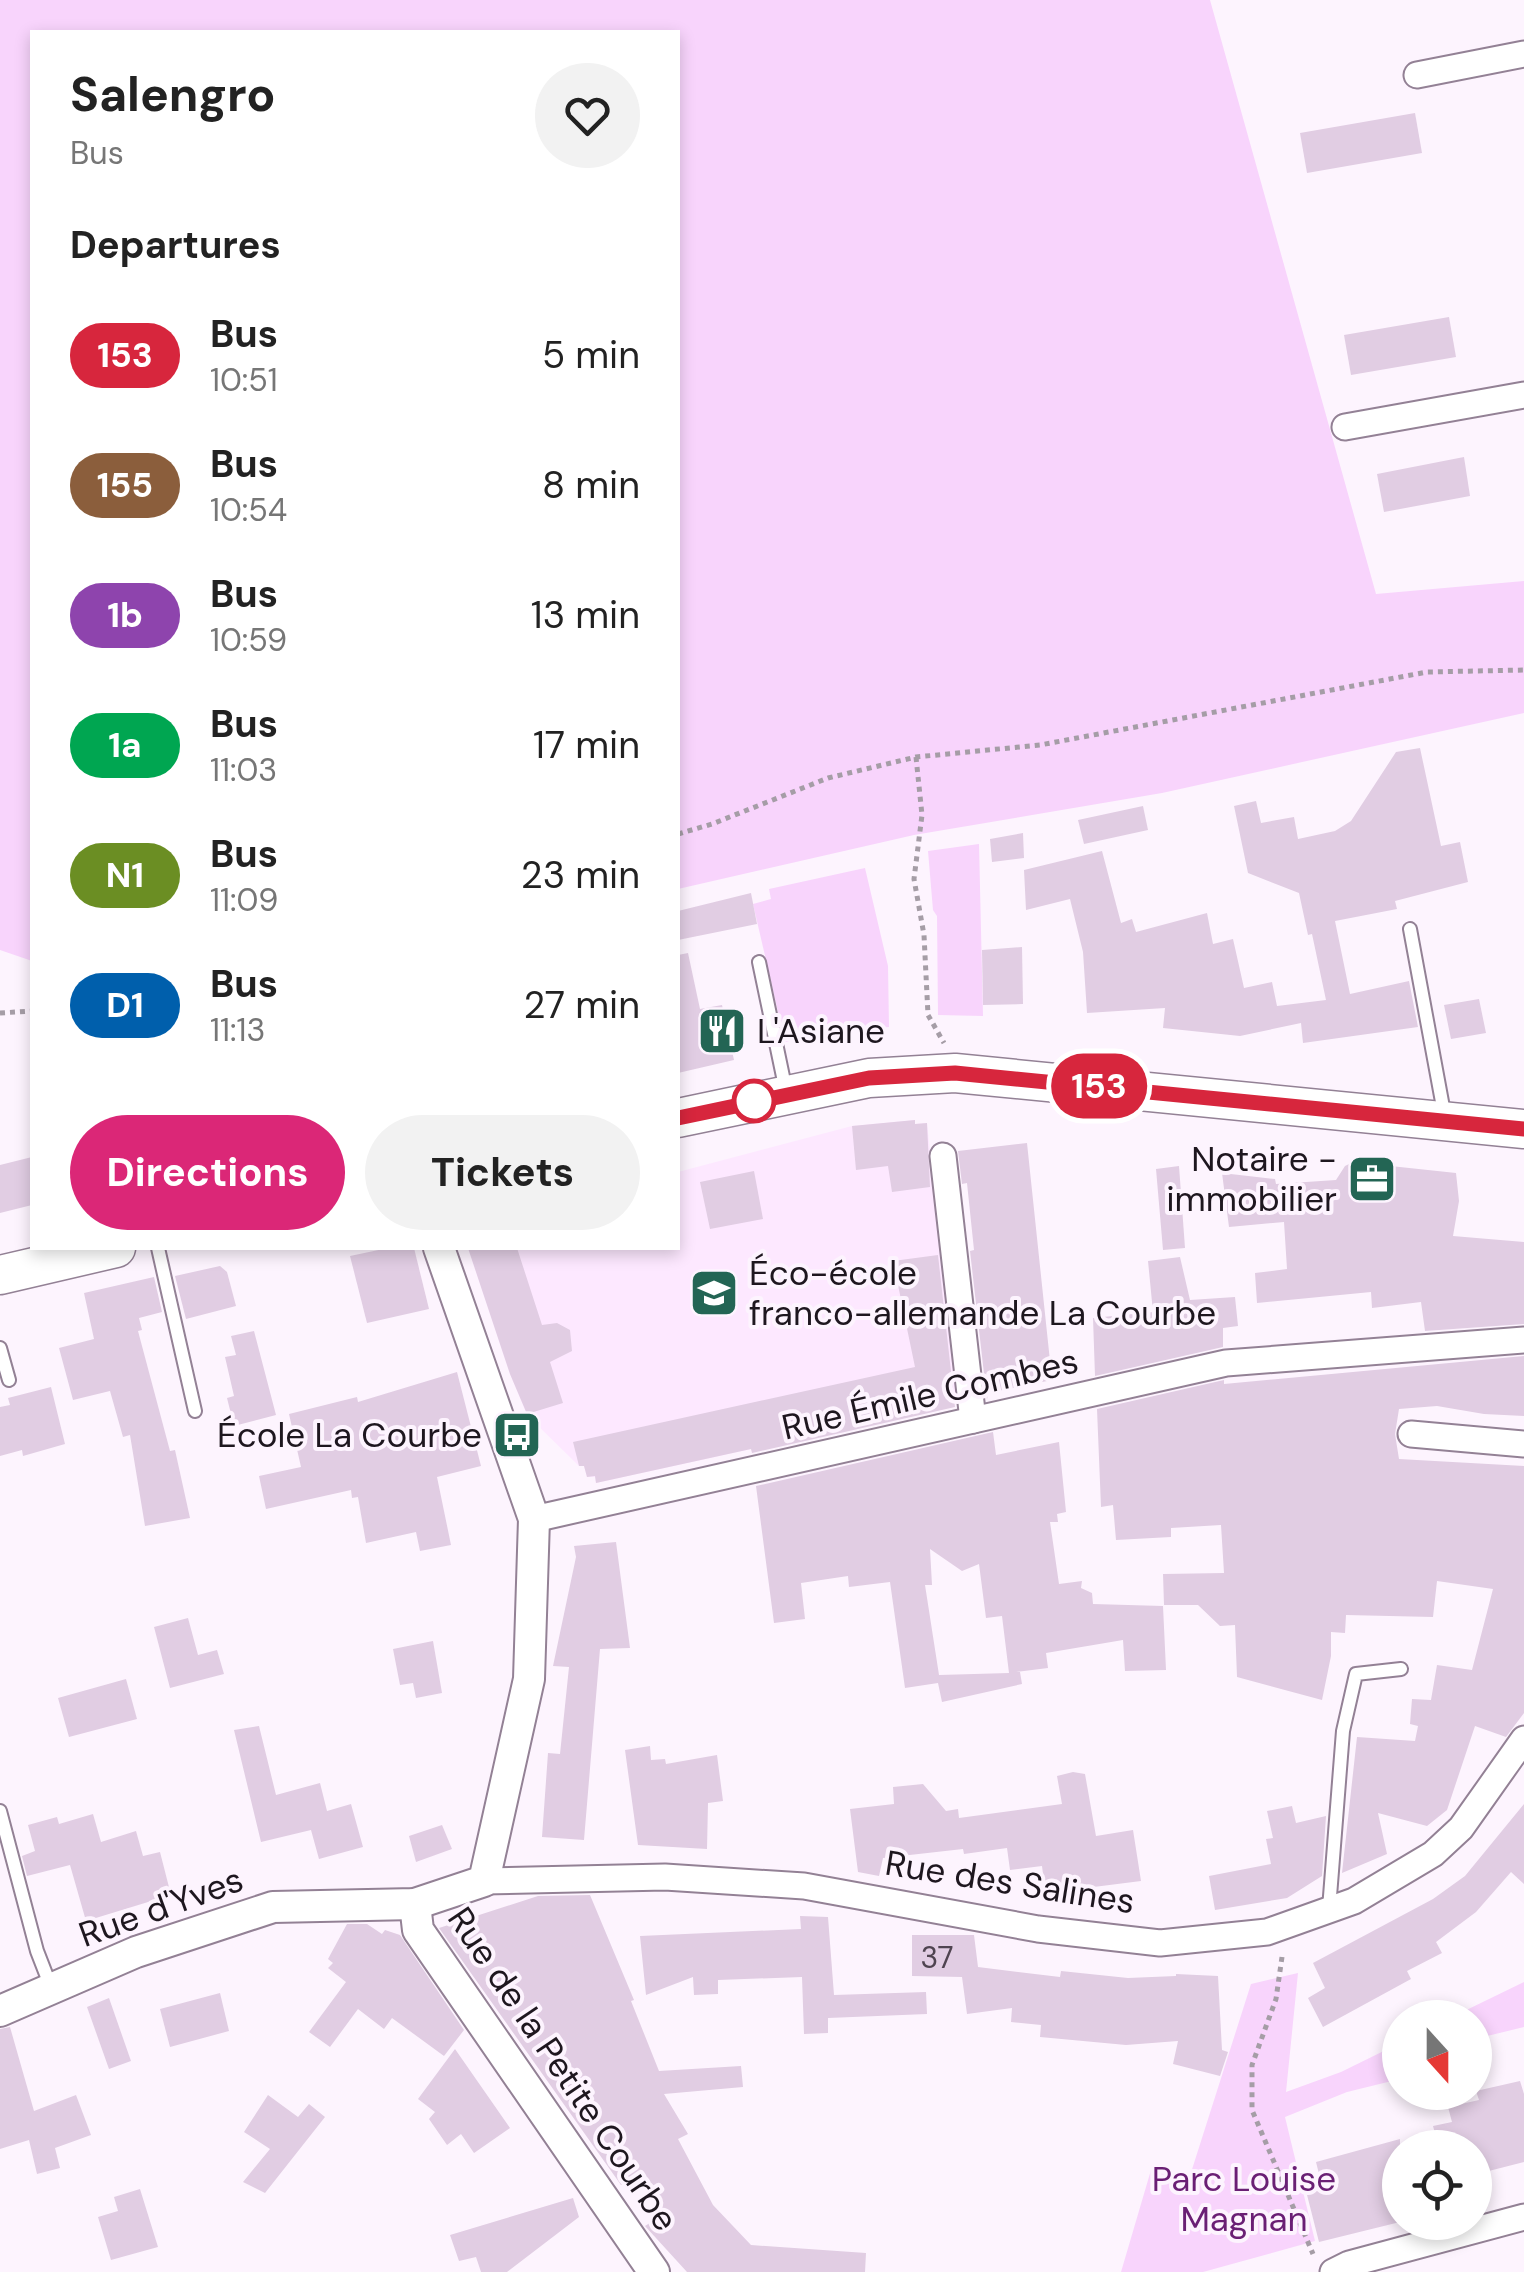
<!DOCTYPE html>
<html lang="en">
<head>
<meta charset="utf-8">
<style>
  :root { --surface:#fff; --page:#f2f2f2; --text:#222; --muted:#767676; --accent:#db2777 }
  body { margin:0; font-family:"DM Sans",sans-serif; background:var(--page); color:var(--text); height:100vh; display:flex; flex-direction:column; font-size:38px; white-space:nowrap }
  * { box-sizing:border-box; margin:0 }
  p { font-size:32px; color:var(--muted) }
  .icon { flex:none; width:55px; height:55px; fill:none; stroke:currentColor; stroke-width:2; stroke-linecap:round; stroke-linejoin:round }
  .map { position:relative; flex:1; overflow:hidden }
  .drawer { position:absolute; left:30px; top:30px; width:650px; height:1220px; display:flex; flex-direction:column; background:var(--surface); border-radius:0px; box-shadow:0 5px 15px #0003 }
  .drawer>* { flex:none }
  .badge { padding:0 20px; border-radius:32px; font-size:35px; line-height:65px }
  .needle { width:65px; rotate:159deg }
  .controls { position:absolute; left:1382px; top:2000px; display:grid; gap:20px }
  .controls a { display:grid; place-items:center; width:110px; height:110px; border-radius:50%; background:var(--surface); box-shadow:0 5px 15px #0003; font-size:50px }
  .map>.badge { position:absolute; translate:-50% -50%; box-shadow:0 0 0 5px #fff }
  h2 { padding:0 40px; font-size:38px; line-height:90px }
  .round { display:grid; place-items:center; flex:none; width:105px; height:105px; border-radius:52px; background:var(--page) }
  .overview { display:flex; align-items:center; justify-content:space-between; height:170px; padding:0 40px }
  h1 { font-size:48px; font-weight:700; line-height:75px }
  .cta { display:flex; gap:20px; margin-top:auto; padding:20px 40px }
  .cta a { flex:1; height:115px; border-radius:60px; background:var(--accent); color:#fff; font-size:40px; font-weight:700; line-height:115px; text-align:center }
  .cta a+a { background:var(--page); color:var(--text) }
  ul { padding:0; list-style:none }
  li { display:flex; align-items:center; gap:30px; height:130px; padding:0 40px }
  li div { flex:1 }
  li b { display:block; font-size:38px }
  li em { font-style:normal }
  li .badge { min-width:110px; font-weight:700; text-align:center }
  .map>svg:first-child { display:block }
  .built { fill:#fde8ff }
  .green { fill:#f8d4fc }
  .building { fill:#e1cde3; fill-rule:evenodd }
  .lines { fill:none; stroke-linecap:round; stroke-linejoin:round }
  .service-casing { stroke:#938195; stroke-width:16 }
  .minor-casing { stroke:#938195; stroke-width:29 }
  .tertiary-casing { stroke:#938195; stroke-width:34 }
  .primary-casing { stroke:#938195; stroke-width:41 }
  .path { stroke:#a59da6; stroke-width:5; stroke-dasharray:5 5; stroke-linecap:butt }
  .service { stroke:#fff; stroke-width:12 }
  .minor { stroke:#fff; stroke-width:25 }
  .tertiary { stroke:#fff; stroke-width:30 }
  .primary { stroke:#fff; stroke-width:38 }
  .line-casing { stroke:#fff; stroke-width:22 }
  .line { stroke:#d7263d; stroke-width:15 }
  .stop-dot { fill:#fff; stroke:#d7263d; stroke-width:5 }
  .labels { text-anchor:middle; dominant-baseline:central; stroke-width:8; stroke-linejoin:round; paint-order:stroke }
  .number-label { font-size:30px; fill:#4f4450 }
  .poi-label { font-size:35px; fill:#1e171f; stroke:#fdf4fe; text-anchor:start }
  .street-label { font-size:35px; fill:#1e171f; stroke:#fdf4fe }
  .park-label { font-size:35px; fill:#6a1f74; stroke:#fdf4fe }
</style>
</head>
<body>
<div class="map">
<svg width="1524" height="2272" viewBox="0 0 1524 2272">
  <rect width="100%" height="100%" fill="#fdf4fe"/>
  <polygon class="built" points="915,1120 915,1124 927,1123 957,1404 596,1483 595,1477 587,1477 584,1466 579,1466 527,1415 510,1374 468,1248 678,1248 678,1172 852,1126"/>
  <g class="green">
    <polygon points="0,0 1210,0 1376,594 1524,581 1524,713 1162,793 914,835 678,889 678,32 32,32 32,961 0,950"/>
    <polygon points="979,844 983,1016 938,1015 937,916 933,910 928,851"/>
    <polygon points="865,868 888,966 889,1027 814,1035 785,1042 753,904 771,899 769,889"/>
    <polygon points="1298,1973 1286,2092 1341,2072 1400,2043 1400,2079 1347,2092 1285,2117 1315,2241 1203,2272 1121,2272 1151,2170 1188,2182 1251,1984"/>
    <polygon points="1524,1982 1524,2027 1475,2039 1475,2018 1452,2017"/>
  </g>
  <g class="building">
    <polygon points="1415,113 1422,153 1307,173 1300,133"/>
    <polygon points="1449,317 1456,357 1351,375 1344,335"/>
    <polygon points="1464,457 1470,496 1384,512 1377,474"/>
    <polygon points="1420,748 1441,846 1460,842 1468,882 1395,901 1397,909 1335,921 1350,994 1409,981 1418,1027 1303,1043 1301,1023 1240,1036 1163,1028 1165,1008 1087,1013 1083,952 1070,899 1026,910 1024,870 1102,851 1121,923 1132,919 1136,932 1207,913 1213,944 1233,939 1244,988 1272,982 1277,1006 1326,1000 1312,934 1308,935 1299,893 1248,873 1234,806 1256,801 1261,823 1294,817 1298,839 1335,831 1351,821 1396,752"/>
    <polygon points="1143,806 1148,830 1084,844 1078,820"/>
    <polygon points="1023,833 1024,858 992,862 990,839"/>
    <polygon points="751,893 757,924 678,940 678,911"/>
    <polygon points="1022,947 1023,1004 983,1005 982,950"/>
    <polygon points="688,953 700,1009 722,1005 734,1060 678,1073 678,955"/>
    <polygon points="1479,999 1486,1033 1451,1039 1444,1005"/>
    <polygon points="915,1120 915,1124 927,1123 930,1187 892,1192 888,1166 856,1170 852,1126"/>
    <polygon points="1027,1143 1052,1380 988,1393 987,1400 970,1251 974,1250 967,1183 962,1184 958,1151"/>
    <polygon points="32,1157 32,1205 0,1213 0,1165"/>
    <polygon points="1353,1162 1456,1173 1459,1201 1453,1236 1524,1242 1524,1324 1425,1331 1421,1302 1372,1308 1371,1292 1257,1303 1255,1273 1287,1269 1284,1222 1229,1227 1222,1173 1275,1179 1276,1184 1336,1180 1345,1166"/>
    <polygon points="1179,1166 1185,1248 1163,1250 1156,1169"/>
    <polygon points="754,1171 763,1219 710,1229 700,1182"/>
    <polygon points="388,1248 414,1248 429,1309 367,1323 350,1256"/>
    <polygon points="468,1248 517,1248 542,1325 557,1323 570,1330 572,1351 550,1362 563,1403 527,1414 510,1374"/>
    <polygon points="938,1255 955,1407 752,1453 751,1449 596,1483 595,1476 587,1477 584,1466 579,1466 573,1442 915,1367 893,1261"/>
    <polygon points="1180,1257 1190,1300 1235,1297 1238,1326 1223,1328 1223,1347 1095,1376 1093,1318 1153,1312 1148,1261"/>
    <polygon points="220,1266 227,1272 236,1306 186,1319 175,1276"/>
    <polygon points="154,1277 162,1312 139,1318 142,1330 138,1331 170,1451 175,1450 190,1518 145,1526 130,1435 123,1437 110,1391 73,1400 59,1348 94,1339 84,1293"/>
    <polygon points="254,1331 276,1415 234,1426 227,1398 234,1396 225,1357 236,1355 231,1336"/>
    <polygon points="1524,1356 1524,1416 1484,1414 1437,1406 1399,1409 1395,1434 1399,1459 1524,1466 1524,1713 1506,1737 1475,1726 1447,1810 1427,1826 1378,1813 1387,1854 1342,1873 1357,1737 1415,1741 1418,1726 1410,1724 1412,1699 1431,1700 1437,1665 1472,1670 1493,1589 1437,1581 1433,1617 1346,1615 1345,1633 1331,1632 1331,1656 1322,1700 1237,1677 1235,1625 1220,1626 1198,1605 1164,1605 1163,1574 1224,1573 1221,1525 1171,1528 1171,1537 1116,1540 1113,1505 1101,1507 1097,1409 1224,1380 1224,1384"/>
    <polygon points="457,1372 481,1466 437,1477 451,1545 420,1551 416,1532 366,1543 358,1497 352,1498 351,1490 266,1509 259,1476 301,1467 289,1414 357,1397 358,1402"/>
    <polygon points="51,1387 65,1444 23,1456 22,1450 0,1456 0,1407 10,1405 8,1398"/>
    <path d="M993,1432L996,1455L1059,1442L1066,1512L1057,1514L1058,1522H1050L1059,1584L1082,1581L1081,1588L1092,1593L1093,1604L1163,1606L1166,1670L1125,1671L1123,1640L1046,1653L1048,1668L1016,1672H1020L1022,1684L942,1702L938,1683L905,1688L890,1582L849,1587L848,1576L801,1583L805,1619L774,1623L756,1486ZM930,1549L962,1571L979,1564L986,1618L1002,1616L1009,1673L939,1675L925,1585H932Z"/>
    <polygon points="616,1542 630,1648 600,1649 584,1840 542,1837 548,1753 560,1754 569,1667 553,1666 576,1557 574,1546"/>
    <polygon points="188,1618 198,1655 217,1650 224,1674 170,1688 154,1627"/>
    <polygon points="433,1641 442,1693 416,1698 413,1683 400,1685 393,1649"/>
    <polygon points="126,1679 137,1719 69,1737 58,1698"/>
    <polygon points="259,1726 276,1795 320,1783 327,1811 351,1804 363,1847 319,1859 311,1830 261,1842 234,1730"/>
    <polygon points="650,1746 651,1760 665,1759 666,1764 717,1755 723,1801 708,1803 707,1849 638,1845 625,1750"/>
    <polygon points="1073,1772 1085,1774 1096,1836 1133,1830 1141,1881 1070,1890 1044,1882 1042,1866 1010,1870 1007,1848 964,1854 963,1849 883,1858 879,1876 858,1872 850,1809 894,1804 893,1787 923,1784 946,1811 958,1809 959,1818 1062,1804 1057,1776"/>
    <polygon points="1524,1804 1524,1884 1511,1872 1476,1912 1436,1942 1442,1953 1407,1971 1411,1979 1323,2027 1308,1998 1325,1988 1313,1963 1433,1899 1465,1876"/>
    <polygon points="1292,1806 1296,1823 1326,1816 1322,1876 1287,1898 1215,1910 1209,1876 1271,1864 1266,1839 1273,1838 1267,1811"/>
    <polygon points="93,1814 101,1842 136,1831 143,1856 160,1852 171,1895 86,1921 70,1865 27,1876 22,1856 35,1851 28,1825 57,1817 59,1824"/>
    <polygon points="442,1825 452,1849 416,1862 409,1836"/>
    <polygon points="590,1895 634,2000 631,2001 659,2071 741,2066 743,2087 664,2094 688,2134 678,2139 713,2205 751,2245 866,2253 865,2272 687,2272 645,2226 664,2214 641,2171 621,2185 439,1928 538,1896"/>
    <polygon points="800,1916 828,1917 834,1995 926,1992 927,2014 828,2018 828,2033 804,2034 802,1977 718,1980 718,1994 694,1995 693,1977 646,1995 640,1936 801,1929"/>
    <polygon points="347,1924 367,1924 382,1934 385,1930 400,1935 464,2030 444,2056 392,2018 384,2029 358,2009 330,2047 309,2032 346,1982 328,1968 333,1963 328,1959"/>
    <polygon points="912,1935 974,1935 978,1967 1060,1977 1061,1971 1128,1978 1176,1976 1176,1974 1218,1976 1222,2050 1228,2052 1220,2076 1173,2064 1178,2041 1126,2045 1040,2037 1041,2025 1011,2022 1012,2008 967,2014 962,1977 912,1976"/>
    <polygon points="220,1993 229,2031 170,2047 160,2009"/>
    <polygon points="109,1998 131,2061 109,2069 87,2007"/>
    <polygon points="10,2027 34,2111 76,2095 91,2135 55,2148 60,2168 37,2174 29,2140 0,2149 0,2029"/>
    <polygon points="455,2049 510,2128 474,2153 461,2134 447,2145 429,2119 435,2112 418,2099"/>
    <polygon points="1520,2081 1524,2094 1524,2162 1477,2174 1475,2148 1439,2148 1433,2126 1452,2122 1448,2107 1479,2100 1476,2091"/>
    <polygon points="268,2095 298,2117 309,2104 325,2117 265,2193 243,2182 270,2149 244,2132"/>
    <polygon points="1400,2139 1400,2222 1319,2242 1304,2183 1320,2178 1316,2162"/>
    <polygon points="140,2189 158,2247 111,2260 98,2217 118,2211 114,2197"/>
    <polygon points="573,2198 579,2217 507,2272 481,2272 476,2257 459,2261 450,2235"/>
  </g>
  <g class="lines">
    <g class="service-casing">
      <g id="service">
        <polyline points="1410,929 1445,1118"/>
        <polyline points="759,962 786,1091"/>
        <polyline points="158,1248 195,1411"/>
        <polyline points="0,1348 9,1380"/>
        <polyline points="0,1811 37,1951 51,1987"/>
        <polyline points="1329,1909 1343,1731 1356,1674 1401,1669"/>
      </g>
    </g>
    <g class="minor-casing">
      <g id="minor">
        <polyline points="1417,75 1524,54"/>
        <polyline points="1345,427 1524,395"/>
        <polyline points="943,1156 973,1420"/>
        <polyline points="1411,1434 1524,1444"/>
        <polyline points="534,1519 1226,1363 1524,1340"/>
        <polyline points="484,1881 665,1877 804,1886 1038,1929 1160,1943 1267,1932 1354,1901 1433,1854 1461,1828 1524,1739"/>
        <polyline points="1333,2272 1349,2264 1524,2217"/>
      </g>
    </g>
    <g class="tertiary-casing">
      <g id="tertiary">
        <polyline points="415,1904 418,1930 654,2272"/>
        <polyline points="0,2011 136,1952 273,1907 415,1904 484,1881 529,1679 534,1519 439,1248"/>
      </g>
    </g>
    <g class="primary-casing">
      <g id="primary">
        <polyline points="678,1118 869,1078 955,1073 1524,1129"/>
        <polyline points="0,1275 116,1248"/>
      </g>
    </g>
    <g class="path">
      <polyline points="916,757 922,815 914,879 924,935 928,1015 944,1043"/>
      <polyline points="678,834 712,824 828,778 916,757 1040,745 1427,672 1524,670"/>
      <polyline points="0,1013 32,1011"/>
      <polyline points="1282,1957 1276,1999 1252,2065 1252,2110 1313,2254"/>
    </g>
    <use href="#service" class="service"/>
    <use href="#minor" class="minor"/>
    <use href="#tertiary" class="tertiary"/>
    <use href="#primary" class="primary"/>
  </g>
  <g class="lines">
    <g class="line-casing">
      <polyline id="line" points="678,1118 869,1078 955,1073 1524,1129"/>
    </g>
    <use href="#line" class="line"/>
  </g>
  <defs>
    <g id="restaurant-square" transform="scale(2.5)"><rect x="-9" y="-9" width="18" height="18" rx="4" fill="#236554" stroke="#fdf4fe"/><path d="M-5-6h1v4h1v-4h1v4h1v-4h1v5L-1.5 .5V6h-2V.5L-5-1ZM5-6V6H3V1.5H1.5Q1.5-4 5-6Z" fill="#fff"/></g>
    <g id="office-square" transform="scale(2.5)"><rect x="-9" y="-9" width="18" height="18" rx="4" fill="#236554" stroke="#fdf4fe"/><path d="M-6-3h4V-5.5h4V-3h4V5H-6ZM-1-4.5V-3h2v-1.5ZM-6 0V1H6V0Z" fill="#fff"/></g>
    <g id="school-square" transform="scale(2.5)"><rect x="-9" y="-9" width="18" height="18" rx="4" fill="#236554" stroke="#fdf4fe"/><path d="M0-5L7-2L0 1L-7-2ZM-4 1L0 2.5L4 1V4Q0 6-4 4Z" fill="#fff"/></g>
    <g id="bus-square" transform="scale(2.5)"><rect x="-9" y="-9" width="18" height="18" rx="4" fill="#236554" stroke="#fdf4fe"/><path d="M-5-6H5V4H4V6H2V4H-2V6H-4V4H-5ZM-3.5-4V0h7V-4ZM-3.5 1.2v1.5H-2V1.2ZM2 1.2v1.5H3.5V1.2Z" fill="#fff"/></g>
  </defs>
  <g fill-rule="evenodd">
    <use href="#restaurant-square" x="722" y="1031"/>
    <use href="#office-square" x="1372" y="1179"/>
    <use href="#school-square" x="714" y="1293"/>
    <use href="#bus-square" x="517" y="1435"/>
  </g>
  <circle class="stop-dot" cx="754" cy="1101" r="20"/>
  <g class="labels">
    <g class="number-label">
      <text x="937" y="1957">37</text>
    </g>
    <g class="poi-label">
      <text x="757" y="1031">L'Asiane</text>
      <text x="1337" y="1159" text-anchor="end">Notaire -<tspan x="1337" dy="40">immobilier</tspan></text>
      <text x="749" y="1273">Éco-école<tspan x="749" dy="40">franco-allemande La Courbe</tspan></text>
      <text x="482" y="1435" text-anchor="end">École La Courbe</text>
    </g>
    <g class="street-label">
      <text transform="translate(930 1394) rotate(-13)">Rue Émile Combes</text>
      <text transform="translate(1010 1882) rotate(9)">Rue des Salines</text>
      <text transform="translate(161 1907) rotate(-20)">Rue d'Yves</text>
      <text transform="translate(563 2069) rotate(56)">Rue de la Petite Courbe</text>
    </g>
    <g class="park-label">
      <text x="1244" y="2179">Parc Louise<tspan x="1244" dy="40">Magnan</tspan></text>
    </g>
  </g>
</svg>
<div class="controls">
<a><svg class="needle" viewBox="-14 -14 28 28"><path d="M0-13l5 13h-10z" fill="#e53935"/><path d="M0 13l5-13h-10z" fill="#767676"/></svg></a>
<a><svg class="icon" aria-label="locate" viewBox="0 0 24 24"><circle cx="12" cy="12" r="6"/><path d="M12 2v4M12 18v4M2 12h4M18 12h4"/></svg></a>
</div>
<b class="badge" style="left:1099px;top:1086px;background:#d7263d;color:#fff">153</b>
<section class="drawer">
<div class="overview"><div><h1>Salengro</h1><p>Bus</p></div><a class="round"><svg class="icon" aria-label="heart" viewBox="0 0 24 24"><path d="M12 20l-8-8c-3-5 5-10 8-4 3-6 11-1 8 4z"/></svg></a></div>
<h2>Departures</h2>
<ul>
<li><span class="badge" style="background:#d7263d;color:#fff">153</span><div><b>Bus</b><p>10:51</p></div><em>5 min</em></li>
<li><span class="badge" style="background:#8b5e3c;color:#fff">155</span><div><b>Bus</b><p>10:54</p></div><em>8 min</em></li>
<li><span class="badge" style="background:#8e44ad;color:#fff">1b</span><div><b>Bus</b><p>10:59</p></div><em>13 min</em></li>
<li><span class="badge" style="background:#00a651;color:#fff">1a</span><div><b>Bus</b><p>11:03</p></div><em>17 min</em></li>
<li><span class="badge" style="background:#6b8e23;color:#fff">N1</span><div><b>Bus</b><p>11:09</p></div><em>23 min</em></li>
<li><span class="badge" style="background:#005fac;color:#fff">D1</span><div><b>Bus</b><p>11:13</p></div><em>27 min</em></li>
</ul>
<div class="cta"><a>Directions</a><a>Tickets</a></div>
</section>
</div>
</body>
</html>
